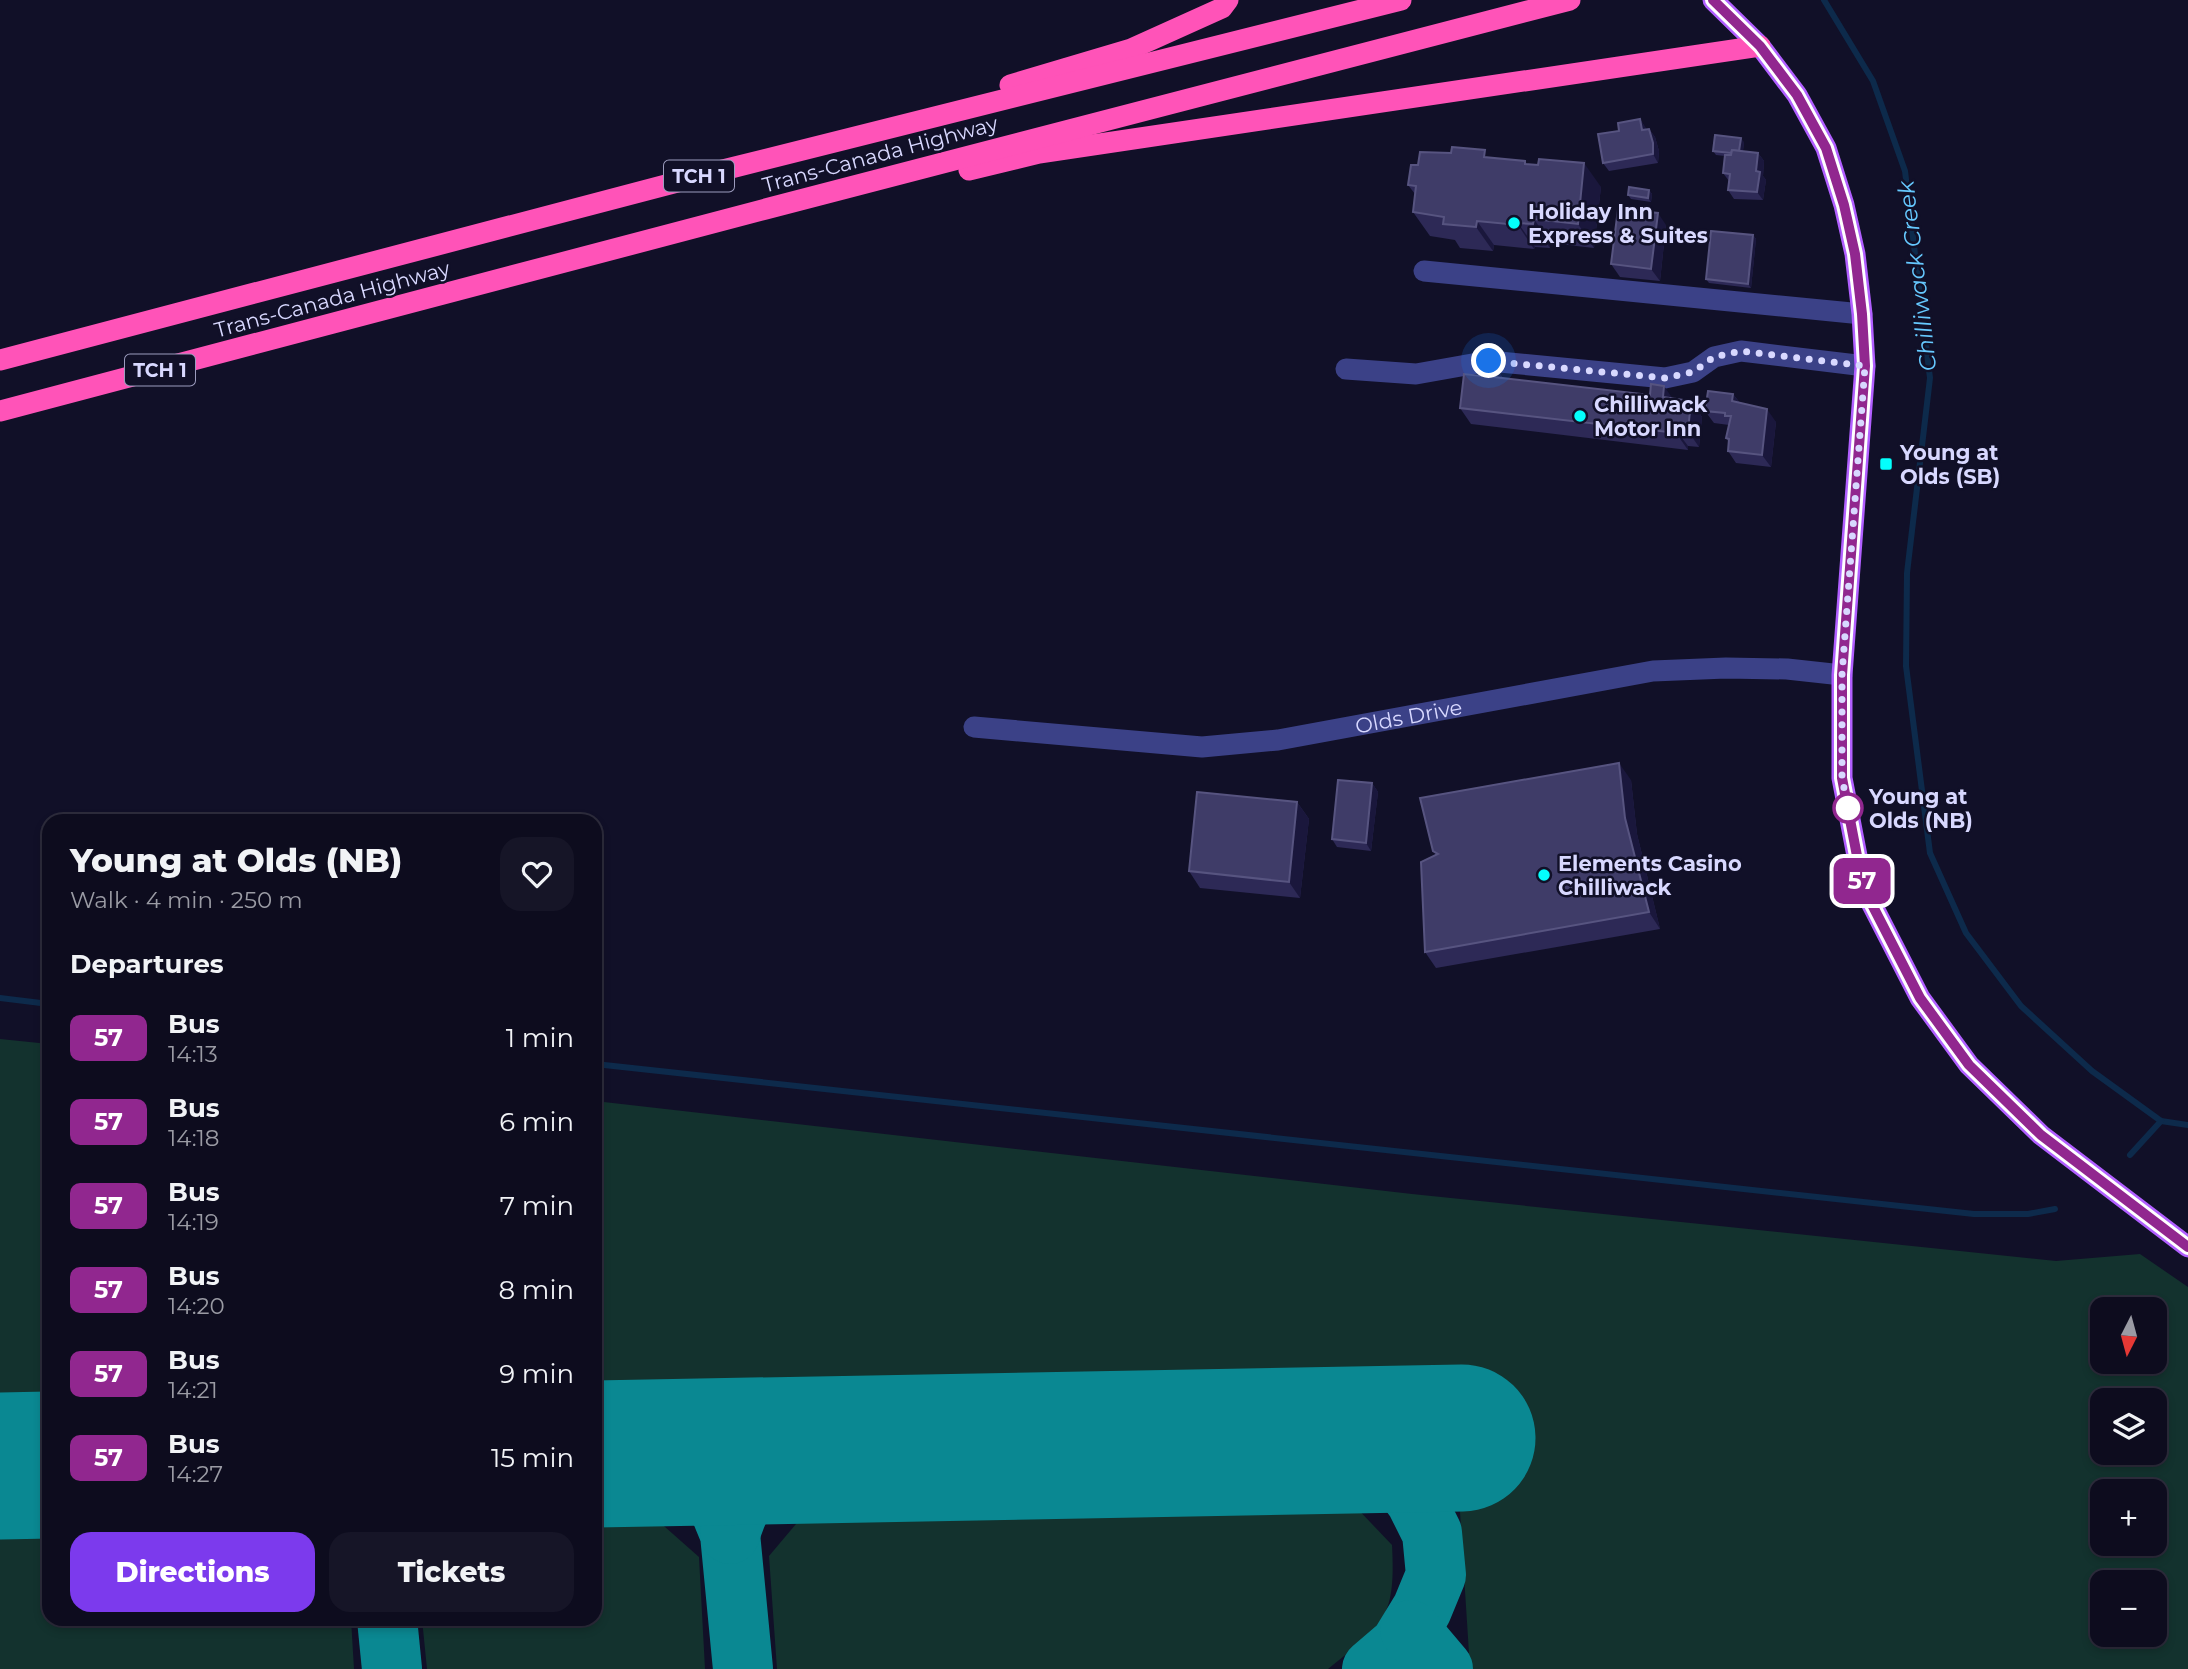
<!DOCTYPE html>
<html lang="en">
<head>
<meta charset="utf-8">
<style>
  :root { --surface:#0d0c1e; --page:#161527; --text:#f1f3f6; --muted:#9a9ba4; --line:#2d2c3c; --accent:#7c3aed }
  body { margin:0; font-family:Montserrat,sans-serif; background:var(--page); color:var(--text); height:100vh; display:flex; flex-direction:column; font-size:26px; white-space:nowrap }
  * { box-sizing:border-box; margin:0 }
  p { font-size:23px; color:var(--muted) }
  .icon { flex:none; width:38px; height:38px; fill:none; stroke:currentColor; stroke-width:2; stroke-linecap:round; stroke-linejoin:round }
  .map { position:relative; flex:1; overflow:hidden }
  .sheet { position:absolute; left:42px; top:814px; width:560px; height:812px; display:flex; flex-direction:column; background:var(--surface); border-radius:21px; box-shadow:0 4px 10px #0003,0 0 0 2px var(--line) }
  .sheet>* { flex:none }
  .badge { padding:0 14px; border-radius:10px; font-size:24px; line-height:46px }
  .needle { width:46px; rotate:186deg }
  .tools { position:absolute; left:2090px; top:1297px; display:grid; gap:14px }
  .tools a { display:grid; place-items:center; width:77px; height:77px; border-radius:14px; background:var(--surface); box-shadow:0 4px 10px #0003,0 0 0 2px var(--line); font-size:35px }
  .you { position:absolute; width:35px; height:35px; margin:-18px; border:5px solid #fff; border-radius:50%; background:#1a73e8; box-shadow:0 0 0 10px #1a73e833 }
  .map>.badge { position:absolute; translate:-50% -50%; box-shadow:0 0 0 4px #fff }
  h2 { padding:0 28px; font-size:26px; line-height:63px }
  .round { display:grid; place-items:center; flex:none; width:74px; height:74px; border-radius:21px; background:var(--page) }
  .overview { display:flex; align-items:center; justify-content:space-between; height:119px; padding:0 28px }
  h1 { font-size:33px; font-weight:800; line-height:52px }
  .action { display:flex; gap:14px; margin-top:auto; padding:14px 28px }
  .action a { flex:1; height:80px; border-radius:21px; background:var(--accent); color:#fff; font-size:28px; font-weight:800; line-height:80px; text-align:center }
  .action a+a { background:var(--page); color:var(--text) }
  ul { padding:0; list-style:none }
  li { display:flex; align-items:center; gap:21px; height:84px; padding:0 28px }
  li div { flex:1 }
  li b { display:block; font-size:26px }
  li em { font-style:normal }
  li .badge { min-width:77px; font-weight:700; text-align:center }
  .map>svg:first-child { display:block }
  .green { fill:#13322e; fill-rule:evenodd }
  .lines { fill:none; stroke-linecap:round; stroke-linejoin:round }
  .stream { stroke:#0d2a4b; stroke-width:6 }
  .taxiway { stroke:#0a8892; stroke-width:60 }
  .runway { stroke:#0a8892; stroke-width:147 }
  .minor { stroke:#3b4187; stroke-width:21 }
  .major { stroke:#b15fff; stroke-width:21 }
  .highway { stroke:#ff53b8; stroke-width:21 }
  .wall { fill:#2d2956 }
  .shaded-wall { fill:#1a173c }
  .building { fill:#3f3c68; stroke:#575480; stroke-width:2 }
  .line-casing { stroke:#fff; stroke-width:16 }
  .line { stroke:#91278f; stroke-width:10 }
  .walk { stroke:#d8d8ff; stroke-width:7; stroke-dasharray:0 12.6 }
  .poi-dot { fill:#04fffc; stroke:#111028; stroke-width:2.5 }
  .stop-dot { fill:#fff; stroke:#91278f; stroke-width:3.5 }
  .labels { text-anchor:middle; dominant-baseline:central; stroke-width:5; stroke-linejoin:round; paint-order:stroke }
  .shield { fill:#111028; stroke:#9c9cbe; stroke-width:2 }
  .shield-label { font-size:19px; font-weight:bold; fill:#d8d8ff }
  .street-label { font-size:21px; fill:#d8d8ff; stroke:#111028 }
  .poi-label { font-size:21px; font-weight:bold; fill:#d8d8ff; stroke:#111028; text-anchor:start }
  .stop-label { font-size:21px; font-weight:bold; fill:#d8d8ff; stroke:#111028; text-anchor:start }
  .water-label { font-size:23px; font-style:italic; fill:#66c9ff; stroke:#111028 }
</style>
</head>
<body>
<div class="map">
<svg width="2188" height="1669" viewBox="0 0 2188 1669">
  <rect width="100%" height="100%" fill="#111028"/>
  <g class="green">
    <polygon points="0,1039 49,1044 49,1433 0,1434"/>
    <path d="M595,1101L1412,1194L2056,1261L2140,1254L2188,1287V1669H1470L1460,1512L1466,1477V1405L595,1421ZM2102,1309H2154V1362H2102ZM2154,1400V1452H2102V1400ZM2102,1491H2154V1544H2102ZM2102,1582H2154V1634H2102Z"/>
    <path d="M1331,1481L1392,1545C1396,1620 1383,1624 1328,1669H777L769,1556L823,1492Z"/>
    <polygon points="595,1496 630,1496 699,1557 705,1669 427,1669 422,1619 595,1619"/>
    <polygon points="49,1502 49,1619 351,1619 354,1669 0,1669 0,1503"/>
  </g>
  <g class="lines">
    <g class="stream">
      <polyline points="1824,0 1873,81 1905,171 1930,378 1907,573 1906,666 1930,853 1966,933 2021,1006 2092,1071 2161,1121 2188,1125"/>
      <polyline points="0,998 49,1004"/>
      <polyline points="595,1064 1974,1214 2028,1214 2055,1209"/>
      <polyline points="2130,1155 2161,1121"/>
    </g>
    <g class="taxiway">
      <polyline points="1330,1440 1369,1454 1396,1474 1416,1501 1432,1533 1436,1575 1422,1609 1400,1645 1372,1669"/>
      <polyline points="644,1453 683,1469 704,1486 721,1512 730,1534 743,1669"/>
      <path d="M730,1534C738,1508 752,1480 774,1462C780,1456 791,1454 800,1450"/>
      <polyline points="387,1619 392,1669"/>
      <polyline points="1410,1630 1443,1669"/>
    </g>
    <g class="runway">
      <polyline points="595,1454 1462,1438"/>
      <polyline points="0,1466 49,1465"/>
    </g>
    <g class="minor">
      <polyline points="1424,271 1862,314"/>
      <polyline points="1346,369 1416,374 1489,361 1665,378 1693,372 1714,357 1741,351 1865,366"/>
      <path id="s1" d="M974,727L1202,747L1278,740L1653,671L1726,668L1787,669L1842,675"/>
    </g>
    <polyline class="major" points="1713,0 1760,46 1797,95 1826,148 1844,205 1855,254 1862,314 1865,366 1842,675 1842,778 1863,887 1920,998 1969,1065 2041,1135 2188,1247"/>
    <g class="highway">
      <polyline points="1010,85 1131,49 1222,8 1228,0"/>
      <polyline points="969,170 1039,153 1760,46"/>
      <polyline points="0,360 723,170 1401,0"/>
      <path d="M0,411C523,274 1046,133 1570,0"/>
    </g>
  </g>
  <g class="wall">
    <polygon points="1640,119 1646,129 1649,129 1655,137 1659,151 1658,163 1609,171 1603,163 1619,131"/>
    <polygon points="1744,142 1743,151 1758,153 1764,161 1763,176 1766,180 1763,200 1734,199 1728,190 1729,181 1723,173 1725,156 1716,155 1713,151"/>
    <polygon points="1490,158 1525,161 1527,164 1601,187 1594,248 1550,243 1550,248 1535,247 1534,249 1494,245 1493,251 1460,248 1455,240 1430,236 1413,212 1415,194 1408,185 1418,165"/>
    <polygon points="1649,190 1652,194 1651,202 1631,199 1628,195"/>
    <polygon points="1666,225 1660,281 1620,277 1611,264"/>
    <polygon points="1753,235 1756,239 1751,288 1709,283 1706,279"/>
    <polygon points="1495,367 1503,378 1691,401 1702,417 1699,447 1688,446 1688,450 1471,424 1460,408 1481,376"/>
    <polygon points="1733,394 1740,403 1776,422 1771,467 1736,463 1728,451 1729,442 1726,438 1729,425 1714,423 1705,411"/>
    <polygon points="1631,780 1637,834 1660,929 1436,968 1425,952 1436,855 1433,851"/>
    <polygon points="1372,783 1378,792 1371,851 1337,847 1332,839"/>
    <polygon points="1297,802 1309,819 1300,898 1200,888 1189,871"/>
  </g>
  <g class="shaded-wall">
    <polygon points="1640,119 1646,128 1648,138 1642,130"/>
    <polygon points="1649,129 1655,137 1659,151 1658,163 1653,154"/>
    <polygon points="1741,138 1744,142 1742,158 1739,154"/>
    <polygon points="1758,153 1764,161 1763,176 1766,180 1763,200 1757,192 1756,171"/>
    <polygon points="1584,163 1601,187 1594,248 1578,224"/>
    <polygon points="1649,190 1652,194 1651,202 1648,198"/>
    <polygon points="1658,213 1666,225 1660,281 1651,269"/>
    <polygon points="1534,219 1550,243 1550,248 1533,224"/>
    <polygon points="1477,221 1494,245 1493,251 1476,227"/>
    <polygon points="1518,223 1535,247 1534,249 1518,225"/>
    <polygon points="1753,235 1756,239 1751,288 1748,284"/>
    <polygon points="1495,367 1506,383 1494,377"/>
    <polygon points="1664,386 1675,402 1663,397"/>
    <polygon points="1733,394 1742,406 1732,401"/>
    <polygon points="1691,401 1702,417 1699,447 1688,431"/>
    <polygon points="1767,409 1776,422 1771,467 1762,455"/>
    <polygon points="1676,430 1688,446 1688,450 1676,433"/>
    <polygon points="1619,763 1631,780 1637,834 1660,929 1649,912 1625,818"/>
    <polygon points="1372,783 1378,792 1371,851 1366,843"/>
    <polygon points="1297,802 1309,819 1300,898 1289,882"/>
  </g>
  <g class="building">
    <polygon points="1640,119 1642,130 1649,129 1653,143 1653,154 1603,163 1598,134 1619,131 1618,123"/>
    <polygon points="1715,135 1741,138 1739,151 1732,150 1731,153 1713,151"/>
    <polygon points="1452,147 1485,150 1484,157 1525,161 1525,164 1538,165 1539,159 1584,163 1578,224 1534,219 1533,224 1518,223 1518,225 1477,221 1476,227 1443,224 1444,217 1413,212 1416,186 1408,185 1411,165 1418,165 1420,152 1451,153"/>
    <polygon points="1732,150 1758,153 1756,171 1760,172 1757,192 1728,190 1730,174 1723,173 1725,155 1731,155"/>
    <polygon points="1629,187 1649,190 1648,198 1628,195"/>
    <polygon points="1618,209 1658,213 1651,269 1611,264"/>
    <polygon points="1711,231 1753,235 1748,284 1706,279"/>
    <polygon points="1482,366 1495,367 1494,377 1650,395 1651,384 1664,386 1663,397 1691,401 1688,431 1676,430 1676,433 1460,408 1464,374 1481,376"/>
    <polygon points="1708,391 1733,394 1732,401 1767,409 1762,455 1728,451 1729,439 1726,438 1731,416 1725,416 1725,413 1705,411"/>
    <polygon points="1619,763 1625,818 1649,912 1425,952 1421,862 1438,854 1433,851 1420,798"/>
    <polygon points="1338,780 1372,783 1366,843 1332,839"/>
    <polygon points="1197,792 1297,802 1289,882 1189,871"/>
  </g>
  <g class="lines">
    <g class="line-casing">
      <polyline id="line" points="1713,0 1760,46 1797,95 1826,148 1844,205 1855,254 1862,314 1865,366 1842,675 1842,778 1863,887 1920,998 1969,1065 2041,1135 2188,1247"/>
    </g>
    <use href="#line" class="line"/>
    <polyline class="walk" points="1489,361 1665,378 1693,372 1714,357 1741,351 1865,366 1842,675 1842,778 1848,808"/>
  </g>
  <g class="poi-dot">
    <circle cx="1514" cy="223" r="7"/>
    <circle cx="1580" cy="416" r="7"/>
    <rect x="1879" y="457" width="14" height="14" rx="3.5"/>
    <circle cx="1544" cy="875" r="7"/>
  </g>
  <circle class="stop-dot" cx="1848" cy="808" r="14"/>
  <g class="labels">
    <g class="shield">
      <rect x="664" y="160.5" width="70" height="31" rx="5"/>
      <rect x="125" y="354.5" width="70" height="31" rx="5"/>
    </g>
    <g class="shield-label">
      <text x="699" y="176">TCH 1</text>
      <text x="160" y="370">TCH 1</text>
    </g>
    <g class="street-label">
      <text transform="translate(880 154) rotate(-15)">Trans-Canada Highway</text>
      <text transform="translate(332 299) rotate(-15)">Trans-Canada Highway</text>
      <text stroke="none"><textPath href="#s1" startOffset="438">Olds Drive</textPath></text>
    </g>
    <g class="poi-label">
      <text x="1528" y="211">Holiday Inn<tspan x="1528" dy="24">Express &amp; Suites</tspan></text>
      <text x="1594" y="404">Chilliwack<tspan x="1594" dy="24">Motor Inn</tspan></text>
      <text x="1900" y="452">Young at<tspan x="1900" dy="24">Olds (SB)</tspan></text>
      <text x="1558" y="863">Elements Casino<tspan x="1558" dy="24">Chilliwack</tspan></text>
    </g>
    <g class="stop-label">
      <text x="1869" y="796">Young at<tspan x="1869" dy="24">Olds (NB)</tspan></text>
    </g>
    <g class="water-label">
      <text transform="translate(1917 276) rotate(-97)">Chilliwack Creek</text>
    </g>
  </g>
</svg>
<div class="tools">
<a><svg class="needle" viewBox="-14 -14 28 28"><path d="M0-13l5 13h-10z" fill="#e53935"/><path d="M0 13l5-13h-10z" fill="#9a9ba4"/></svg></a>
<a><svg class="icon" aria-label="layers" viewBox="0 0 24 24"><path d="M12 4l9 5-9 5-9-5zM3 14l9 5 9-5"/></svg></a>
<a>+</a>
<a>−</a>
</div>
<div class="you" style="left:1489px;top:361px"></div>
<b class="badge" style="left:1862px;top:881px;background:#91278f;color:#fff">57</b>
<section class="sheet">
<div class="overview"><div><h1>Young at Olds (NB)</h1><p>Walk · 4 min · 250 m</p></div><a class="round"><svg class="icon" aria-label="heart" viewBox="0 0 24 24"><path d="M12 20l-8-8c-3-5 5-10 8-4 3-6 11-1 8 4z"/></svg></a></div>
<h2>Departures</h2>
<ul>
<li><span class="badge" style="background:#91278f;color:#fff">57</span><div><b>Bus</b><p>14:13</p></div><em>1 min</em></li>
<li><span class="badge" style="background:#91278f;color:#fff">57</span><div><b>Bus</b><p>14:18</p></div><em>6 min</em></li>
<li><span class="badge" style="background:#91278f;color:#fff">57</span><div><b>Bus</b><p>14:19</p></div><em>7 min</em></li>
<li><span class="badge" style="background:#91278f;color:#fff">57</span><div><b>Bus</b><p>14:20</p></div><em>8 min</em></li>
<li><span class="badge" style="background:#91278f;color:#fff">57</span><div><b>Bus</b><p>14:21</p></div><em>9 min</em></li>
<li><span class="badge" style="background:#91278f;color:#fff">57</span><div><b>Bus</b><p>14:27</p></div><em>15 min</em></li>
</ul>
<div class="action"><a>Directions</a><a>Tickets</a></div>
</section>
</div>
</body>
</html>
